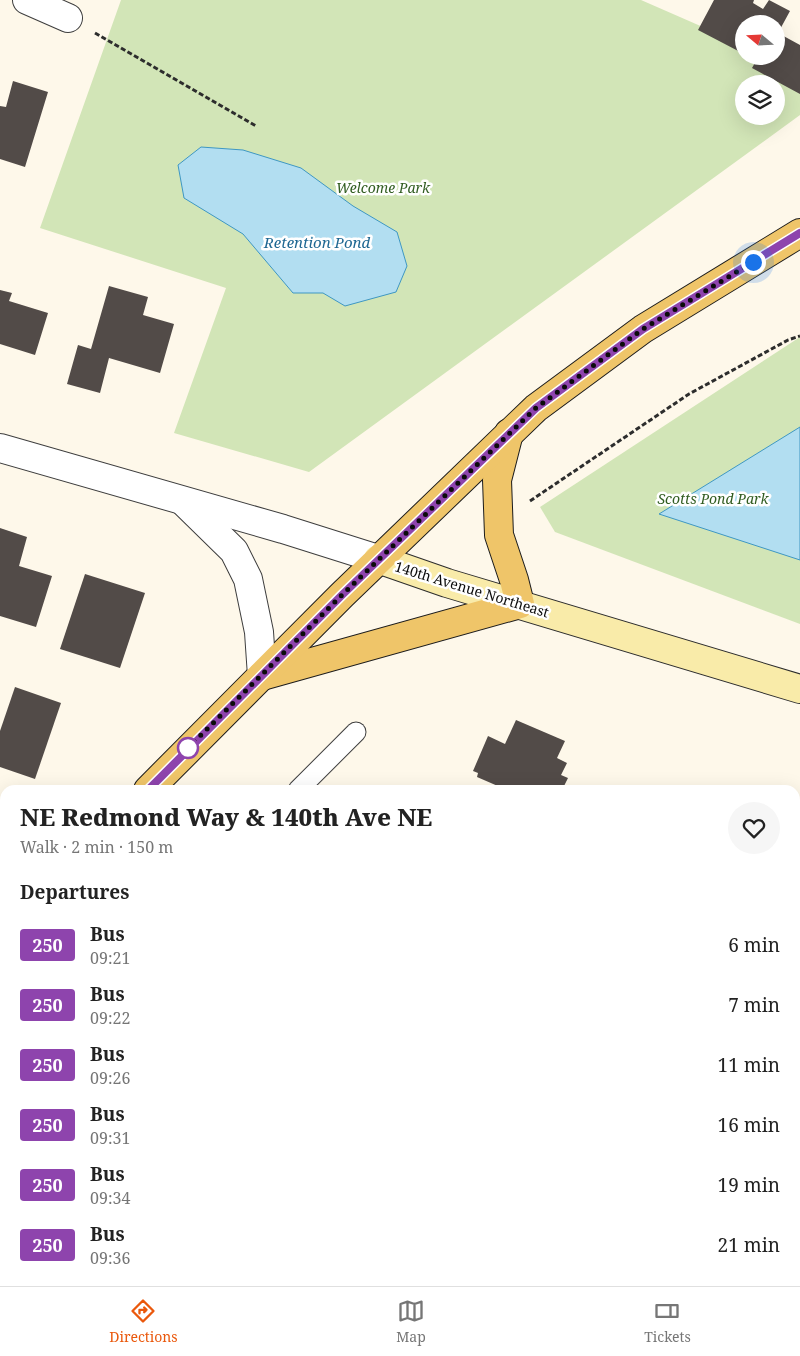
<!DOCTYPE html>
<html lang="en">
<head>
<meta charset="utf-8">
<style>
  :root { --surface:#fff; --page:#f6f6f6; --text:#222; --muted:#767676; --line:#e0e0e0; --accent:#ea580c }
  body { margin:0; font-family:"Noto Serif",serif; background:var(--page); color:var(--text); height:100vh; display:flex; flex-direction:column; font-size:19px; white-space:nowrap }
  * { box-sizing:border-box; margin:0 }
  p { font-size:16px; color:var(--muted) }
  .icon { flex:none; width:28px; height:28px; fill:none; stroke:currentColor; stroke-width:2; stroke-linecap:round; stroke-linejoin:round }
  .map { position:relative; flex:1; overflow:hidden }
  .details { position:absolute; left:0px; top:785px; width:800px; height:501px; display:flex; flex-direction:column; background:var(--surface); border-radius:15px 15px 0 0; box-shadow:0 5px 20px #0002 }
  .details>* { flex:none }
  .badge { padding:0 10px; border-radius:4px; font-size:18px; line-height:32px }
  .needle { width:32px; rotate:289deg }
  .tools { position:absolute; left:735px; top:15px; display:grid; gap:10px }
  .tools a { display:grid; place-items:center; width:50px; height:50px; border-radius:50%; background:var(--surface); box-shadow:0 5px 20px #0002; font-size:25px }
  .you { position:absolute; width:25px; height:25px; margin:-12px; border:4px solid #fff; border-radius:50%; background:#1a73e8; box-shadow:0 0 0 8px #1a73e833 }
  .map>.badge { position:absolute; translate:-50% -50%; box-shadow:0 0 0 2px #fff }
  h2 { padding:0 20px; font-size:19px; line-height:45px }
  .round { display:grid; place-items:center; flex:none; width:52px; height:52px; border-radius:26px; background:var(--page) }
  .overview { display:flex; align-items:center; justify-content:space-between; height:85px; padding:0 20px }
  h1 { font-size:24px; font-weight:800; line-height:38px }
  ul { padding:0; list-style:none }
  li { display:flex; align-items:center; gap:15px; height:60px; padding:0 20px }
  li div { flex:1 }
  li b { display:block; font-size:19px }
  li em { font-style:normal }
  li .badge { min-width:55px; font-weight:700; text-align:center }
  .tab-bar { display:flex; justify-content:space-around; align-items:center; height:70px; border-top:1px solid var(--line); background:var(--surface); font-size:14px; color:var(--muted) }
  .tab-bar a { display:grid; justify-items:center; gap:2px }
  .tab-bar .selected { color:var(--accent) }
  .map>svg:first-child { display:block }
  .green { fill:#d2e5b7; fill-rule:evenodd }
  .water { fill:#b2def1; stroke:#3e97c3 }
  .building { fill:#524b48 }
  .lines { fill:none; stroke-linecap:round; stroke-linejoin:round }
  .lane-casing { stroke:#3e3e3e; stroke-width:21 }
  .street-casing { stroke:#3e3e3e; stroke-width:30 }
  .secondary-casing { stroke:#2d2d2d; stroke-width:30 }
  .primary-casing { stroke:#1c1c1c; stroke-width:30 }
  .path { stroke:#2d2d2d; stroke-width:3; stroke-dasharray:5 2.5; stroke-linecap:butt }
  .lane { stroke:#fff; stroke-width:19 }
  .street { stroke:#fff; stroke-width:28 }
  .secondary { stroke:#f9eba9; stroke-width:28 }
  .primary { stroke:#efc569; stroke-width:28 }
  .line-casing { stroke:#fff; stroke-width:11 }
  .line { stroke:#8e44ad; stroke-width:8 }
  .walk { stroke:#0b0b0b; stroke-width:5; stroke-dasharray:0 9 }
  .stop-dot { fill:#fff; stroke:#8e44ad; stroke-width:2.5 }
  .labels { text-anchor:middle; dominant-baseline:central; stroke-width:5; stroke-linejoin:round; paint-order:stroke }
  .park-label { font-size:14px; font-style:italic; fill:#315d21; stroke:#fff }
  .street-label { font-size:14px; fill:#0b0b0b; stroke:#fff }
  .water-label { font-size:15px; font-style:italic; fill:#1e6792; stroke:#fff }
</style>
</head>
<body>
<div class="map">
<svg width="800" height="1286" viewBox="0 0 800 1286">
  <rect width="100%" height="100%" fill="#fef8ea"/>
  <g class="green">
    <path d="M121,0H641L744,45V56H770L800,70V115L309,472L174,433L226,288L40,228ZM744,84H776V116H744Z"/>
    <polygon points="800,337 800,624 555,532 540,507"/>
  </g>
  <g class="water">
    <polygon points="201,147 243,150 301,168 353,206 397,232 407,266 396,292 345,306 323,293 293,293 243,234 184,198 178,165"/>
    <polygon points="800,427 800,560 659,514"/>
  </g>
  <g class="building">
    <polygon points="714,0 754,0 753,3 763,9 769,0 790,11 778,33 800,45 800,94 752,68 756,61 748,56 776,56 776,24 744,24 744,54 698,30"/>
    <polygon points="13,81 48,92 25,167 0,159 0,106 6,107"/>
    <polygon points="109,286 148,297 143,315 174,324 160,373 109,358 100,393 67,384 78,345 91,349"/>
    <polygon points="0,290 12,293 9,301 48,313 35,355 0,344"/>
    <polygon points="0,528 27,537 19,566 52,576 36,627 0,616"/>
    <polygon points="85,574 145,593 120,668 60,649"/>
    <polygon points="15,687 61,703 35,779 0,767 0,731"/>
    <polygon points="516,720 565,741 557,758 567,763 561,775 568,778 562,790 507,790 477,777 478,773 473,771 488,736 505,744"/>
    <polygon points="800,831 800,863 795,861 795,845"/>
    <polygon points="795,898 800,900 800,974 795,985"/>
    <polygon points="0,1111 5,1113 5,1168 0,1166"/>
    <polygon points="667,1281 695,1281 694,1286 680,1286"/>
  </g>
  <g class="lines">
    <g class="lane-casing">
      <polyline id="lane" points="298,790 356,732"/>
    </g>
    <g class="street-casing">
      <g id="street">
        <polyline points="27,0 68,18"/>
        <polyline points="0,448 283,529 378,559"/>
        <polyline points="185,503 234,551 248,579 259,632 262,676"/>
        <polyline points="0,1223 5,1225"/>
        <polyline points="796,1286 800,1275"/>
      </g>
    </g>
    <g class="secondary-casing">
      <polyline id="secondary" points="378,559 447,583 800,689"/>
    </g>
    <g class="primary-casing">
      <g id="primary">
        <polyline points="262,676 520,604 514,580 499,535 497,480 509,433"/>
        <polyline points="148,790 342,595 536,408 643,329 800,233"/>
        <polyline points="0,942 5,937"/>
      </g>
    </g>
    <g class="path">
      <polyline points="95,33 256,126"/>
      <polyline points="530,501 689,394 788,340 800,336"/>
    </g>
    <use href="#lane" class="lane"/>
    <use href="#street" class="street"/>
    <use href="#secondary" class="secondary"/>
    <use href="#primary" class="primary"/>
  </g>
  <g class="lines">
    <g class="line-casing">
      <polyline id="line" points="148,790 342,595 536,408 643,329 800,233"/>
    </g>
    <use href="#line" class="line"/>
    <polyline class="walk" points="188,748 342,595 536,408 643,329 753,262"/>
  </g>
  <circle class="stop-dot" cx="188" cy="748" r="10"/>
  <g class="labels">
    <g class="park-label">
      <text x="383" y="187">Welcome Park</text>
      <text x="713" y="498">Scotts Pond Park</text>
    </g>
    <g class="street-label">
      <text transform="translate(472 589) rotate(17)">140th Avenue Northeast</text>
    </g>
    <g class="water-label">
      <text x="317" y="242">Retention Pond</text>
    </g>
  </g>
</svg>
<div class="tools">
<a><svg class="needle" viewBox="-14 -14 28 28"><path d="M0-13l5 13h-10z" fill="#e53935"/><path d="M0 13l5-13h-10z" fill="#767676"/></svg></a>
<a><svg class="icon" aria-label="layers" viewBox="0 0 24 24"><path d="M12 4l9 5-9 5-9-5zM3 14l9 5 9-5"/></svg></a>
</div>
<div class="you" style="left:753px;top:262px"></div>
<section class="details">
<div class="overview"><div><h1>NE Redmond Way &amp; 140th Ave NE</h1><p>Walk · 2 min · 150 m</p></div><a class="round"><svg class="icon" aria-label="heart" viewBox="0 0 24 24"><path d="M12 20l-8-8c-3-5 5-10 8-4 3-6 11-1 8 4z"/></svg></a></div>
<h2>Departures</h2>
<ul>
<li><span class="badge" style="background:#8e44ad;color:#fff">250</span><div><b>Bus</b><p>09:21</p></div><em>6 min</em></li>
<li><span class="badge" style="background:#8e44ad;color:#fff">250</span><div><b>Bus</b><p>09:22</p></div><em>7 min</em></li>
<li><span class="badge" style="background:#8e44ad;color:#fff">250</span><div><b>Bus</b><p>09:26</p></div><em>11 min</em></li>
<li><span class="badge" style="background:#8e44ad;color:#fff">250</span><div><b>Bus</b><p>09:31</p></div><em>16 min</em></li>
<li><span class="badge" style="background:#8e44ad;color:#fff">250</span><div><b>Bus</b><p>09:34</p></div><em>19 min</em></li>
<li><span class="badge" style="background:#8e44ad;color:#fff">250</span><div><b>Bus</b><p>09:36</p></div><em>21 min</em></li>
</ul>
</section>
</div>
<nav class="tab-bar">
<a class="selected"><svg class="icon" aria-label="directions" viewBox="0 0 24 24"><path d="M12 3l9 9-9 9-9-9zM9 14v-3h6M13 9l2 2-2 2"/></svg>Directions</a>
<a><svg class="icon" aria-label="map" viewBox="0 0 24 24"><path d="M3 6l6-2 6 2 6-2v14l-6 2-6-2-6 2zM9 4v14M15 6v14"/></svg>Map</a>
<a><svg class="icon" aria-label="tickets" viewBox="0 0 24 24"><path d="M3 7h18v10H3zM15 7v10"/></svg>Tickets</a>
</nav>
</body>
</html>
